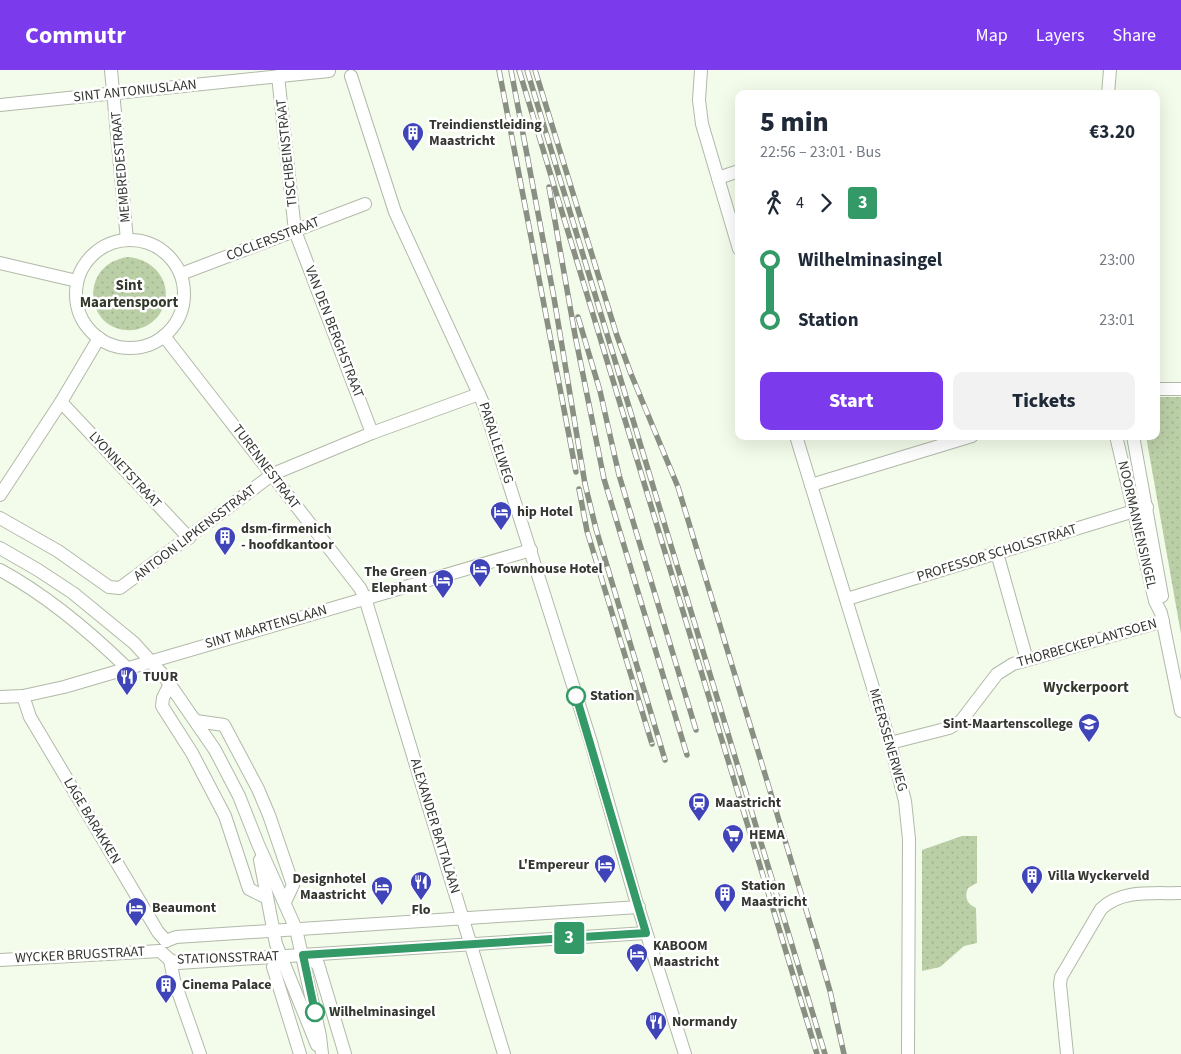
<!DOCTYPE html>
<html lang="en">
<head>
<meta charset="utf-8">
<style>
  :root { --surface:#fff; --page:#f2f2f3; --text:#1f2937; --muted:#747a83; --accent:#7c3aed }
  body { margin:0; font-family:"Source Sans 3",sans-serif; background:var(--page); color:var(--text); height:100vh; display:flex; flex-direction:column; font-size:19px; white-space:nowrap }
  * { box-sizing:border-box; margin:0 }
  p { font-size:16px; color:var(--muted) }
  .icon { flex:none; width:28px; height:28px; fill:none; stroke:currentColor; stroke-width:2; stroke-linecap:round; stroke-linejoin:round }
  .map { position:relative; flex:1; overflow:hidden }
  .drawer { position:absolute; left:735px; top:20px; width:425px; height:350px; display:flex; flex-direction:column; background:var(--surface); border-radius:10px; box-shadow:0 5px 20px #0002 }
  .drawer>* { flex:none }
  .badge { padding:0 10px; border-radius:4px; font-size:18px; line-height:32px }
  .map>.badge { position:absolute; translate:-50% -50%; box-shadow:0 0 0 2px #fff }
  .legs { display:flex; align-items:center; gap:8px; height:55px; padding:0 25px; font-size:16px }
  .legs p { margin-inline-start:auto }
  .headline { display:flex; align-items:center; justify-content:space-between; height:85px; padding:0 25px }
  h1 { font-size:28px; font-weight:800; line-height:38px }
  .cta { display:flex; gap:10px; margin-top:auto; padding:10px 25px }
  .cta a { flex:1; height:58px; border-radius:10px; background:var(--accent); color:#fff; font-size:20px; font-weight:800; line-height:58px; text-align:center }
  .cta a+a { background:var(--page); color:var(--text) }
  ul { padding:0 25px; list-style:none }
  li { display:flex; align-items:center; gap:18px; height:60px; font-size:19px }
  li i { display:grid; place-items:center; width:8px; height:100%; margin:0 6px; background:currentColor }
  li i::after { content:''; width:12px; height:12px; margin:-6px; border:4px solid; border-radius:50%; background:var(--surface) }
  li p { margin-inline-start:auto }
  li:first-child i { background:linear-gradient(#0000 50%,currentColor 0) }
  li:last-child i { background:linear-gradient(currentColor 50%,#0000 0) }
  header { display:flex; align-items:center; gap:30px; box-sizing:border-box; height:70px; padding:0 25px; background:var(--accent); color:#fff }
  header strong { font-size:24px }
  nav { display:flex; gap:28px; margin-inline-start:auto; font-size:18px }
  .map>svg:first-child { display:block }
  .grass { fill:url(#grass-dots) }
  .lines { fill:none; stroke-linecap:round; stroke-linejoin:round }
  .minor-casing { stroke:#b1b9a9; stroke-width:14 }
  .minor { stroke:#fff; stroke-width:12 }
  .rail-casing { stroke:#898f83; stroke-width:5.5 }
  .rail { stroke:#fff; stroke-width:4; stroke-dasharray:11; stroke-linecap:butt }
  .line-1-casing { stroke:#fff; stroke-width:11 }
  .line-1 { stroke:#396; stroke-width:8 }
  .stop-1-dot { fill:#fff; stroke:#396; stroke-width:2.5 }
  .labels { text-anchor:middle; dominant-baseline:central; stroke-width:5; stroke-linejoin:round; paint-order:stroke }
  .street-label { font-size:14px; fill:#343730; stroke:#fff }
  .poi-label { font-size:14px; font-weight:bold; fill:#343730; stroke:#fff; text-anchor:start }
  .stop-label { font-size:14px; font-weight:bold; fill:#343730; stroke:#fff; text-anchor:start }
  .neighbourhood-label { font-size:15px; font-weight:bold; fill:#333a2c; stroke:#fff }
</style>
</head>
<body>
<header>
<strong>Commutr</strong>
<nav><a>Map</a><a>Layers</a><a>Share</a></nav>
</header>
<div class="map">
<svg width="1181" height="984" viewBox="0 0 1181 984">
  <defs>
    <pattern id="grass-dots" width="8" height="8" patternUnits="userSpaceOnUse" patternTransform="scale(1.25)"><rect width="8" height="8" fill="#bbcfa7"/><path d="M2 2h.1M6 6h.1" fill="none" stroke="#a1b290" stroke-width="1.8" stroke-linecap="round"/></pattern>
  </defs>
  <rect width="100%" height="100%" fill="#f3fcea"/>
  <g class="grass">
    <path d="M128,187C157,189 177,218 159,245C153,253 143,259 133,260C85,264 77,194 128,187Z"/>
    <polygon points="1156,327 1181,327 1181,564 1146,366 1156,366"/>
    <path d="M962,766H977V813L968,818C964,827 967,834 976,838L977,873L964,876L940,897L922,901V780Z"/>
  </g>
  <g class="lines">
    <g class="minor-casing">
      <g id="minor">
        <polyline points="111,0 127,170"/>
        <polyline points="701,0 699,30 702,54 739,179"/>
        <polyline points="278,6 295,161 372,363"/>
        <polyline points="351,6 395,142 484,335 590,669 635,827 685,984"/>
        <polyline points="1108,24 1110,0"/>
        <polyline points="0,35 329,1"/>
        <polyline points="718,108 739,101"/>
        <circle cx="130" cy="224" r="54"/>
        <polyline points="0,193 77,211"/>
        <polyline points="181,204 365,134"/>
        <polyline points="164,266 360,518 365,528 504,984"/>
        <polyline points="1156,319 1181,319"/>
        <polyline points="61,332 189,468"/>
        <polyline points="796,366 890,673 905,731 909,769 908,984"/>
        <polyline points="1116,366 1155,531 1161,543 1181,641"/>
        <polyline points="1133,366 1162,526"/>
        <polyline points="811,415 972,366"/>
        <polyline points="0,425 61,332 99,268"/>
        <polyline points="0,448 58,481 109,517 120,518 273,404 372,363 479,324"/>
        <polyline points="0,478 38,500 73,523 134,573 164,606 215,680 239,726 258,774 296,859 320,966 322,984"/>
        <polyline points="997,483 1027,590"/>
        <path d="M0,500C48,526 89,561 127,598"/>
        <polyline points="847,529 1147,437"/>
        <polyline points="170,614 163,628 162,636 192,683 225,746 249,819 267,828"/>
        <polyline points="23,626 30,647 158,862 166,871"/>
        <polyline points="0,627 23,626 64,617 531,480"/>
        <polyline points="196,651 224,655 258,719 269,745 293,815 285,832"/>
        <polyline points="890,673 949,658 961,651 997,604 1013,594 1163,551"/>
        <polyline points="260,790 276,874 317,975"/>
        <polyline points="166,871 176,867 639,837"/>
        <polyline points="160,881 170,890 178,893 646,863"/>
        <polyline points="303,885 318,894 345,984"/>
        <polyline points="281,887 273,897 300,984"/>
        <polyline points="0,890 160,881"/>
        <polyline points="170,890 174,910 200,984"/>
        <path d="M1067,984L1060,914L1061,907L1101,839C1122,819 1153,824 1181,823"/>
      </g>
    </g>
    <use href="#minor" class="minor"/>
    <g class="rail-casing">
      <g id="rail">
        <polyline points="499,0 576,402"/>
        <polyline points="511,0 554,228 585,414 596,459 665,690"/>
        <polyline points="519,0 817,984"/>
        <polyline points="527,0 825,984"/>
        <polyline points="535,0 617,266 631,304 678,417 817,876 830,921 844,984"/>
        <polyline points="549,117 575,265 604,409 687,685"/>
        <polyline points="578,247 600,321 619,405 696,660"/>
        <polyline points="579,419 587,461 652,674"/>
      </g>
    </g>
    <use href="#rail" class="rail"/>
  </g>
  <g class="lines">
    <g class="line-1-casing">
      <polyline id="line-1" points="315,942 303,885 646,863 576,626"/>
    </g>
    <use href="#line-1" class="line-1"/>
  </g>
  <defs>
    <g id="building-pin" transform="scale(1.125)"><path d="M0 17L-7.5 6A9.5 9.5 0 1 1 7.5 6Z" fill="#3f44b8" stroke="#fff"/><path d="M-4-6H4V6H1V3H-1V6H-4ZM-2.5-4.3h1.7v1.8h-1.7ZM.8-4.3h1.7v1.8H.8ZM-2.5-1h1.7V.8h-1.7ZM.8-1h1.7V.8H.8Z" fill="#fff"/></g>
    <g id="hotel-pin" transform="scale(1.125)"><path d="M0 17L-7.5 6A9.5 9.5 0 1 1 7.5 6Z" fill="#3f44b8" stroke="#fff"/><path d="M-6-4.5h1.5V1H6V5H4.5V3h-9V5H-6ZM-4 0a1.8 1.8 0 1 1 3.6 0ZM.5 0V-2.5h3Q6-2.5 6 0Z" fill="#fff"/></g>
    <g id="restaurant-pin" transform="scale(1.125)"><path d="M0 17L-7.5 6A9.5 9.5 0 1 1 7.5 6Z" fill="#3f44b8" stroke="#fff"/><path d="M-5-6h1v4h1v-4h1v4h1v-4h1v5L-1.5 .5V6h-2V.5L-5-1ZM5-6V6H3V1.5H1.5Q1.5-4 5-6Z" fill="#fff"/></g>
    <g id="school-pin" transform="scale(1.125)"><path d="M0 17L-7.5 6A9.5 9.5 0 1 1 7.5 6Z" fill="#3f44b8" stroke="#fff"/><path d="M0-5L7-2L0 1L-7-2ZM-4 1L0 2.5L4 1V4Q0 6-4 4Z" fill="#fff"/></g>
    <g id="station-pin" transform="scale(1.125)"><path d="M0 17L-7.5 6A9.5 9.5 0 1 1 7.5 6Z" fill="#3f44b8" stroke="#fff"/><path d="M-3-6H3Q5-6 5-4V2Q5 4 3 4L4.5 6H3L1.5 4h-3L-3 6H-4.5L-3 4Q-5 4-5 2V-4Q-5-6-3-6ZM-3.5-4v3h7v-3ZM-3.5 1v1.5H-2V1ZM2 1v1.5H3.5V1Z" fill="#fff"/></g>
    <g id="supermarket-pin" transform="scale(1.125)"><path d="M0 17L-7.5 6A9.5 9.5 0 1 1 7.5 6Z" fill="#3f44b8" stroke="#fff"/><path d="M-6-5.5h2.5l.6 2H6L4.5 2H-2.5L-4.4-4H-6ZM-1.5 3.2a1.3 1.3 0 1 0 .1 0ZM3 3.2a1.3 1.3 0 1 0 .1 0Z" fill="#fff"/></g>
  </defs>
  <g fill-rule="evenodd">
    <use href="#building-pin" x="413" y="63"/>
    <use href="#hotel-pin" x="501" y="442"/>
    <use href="#building-pin" x="225" y="467"/>
    <use href="#hotel-pin" x="480" y="499"/>
    <use href="#hotel-pin" x="443" y="510"/>
    <use href="#restaurant-pin" x="127" y="607"/>
    <use href="#school-pin" x="1089" y="654"/>
    <use href="#station-pin" x="699" y="733"/>
    <use href="#supermarket-pin" x="733" y="765"/>
    <use href="#hotel-pin" x="605" y="795"/>
    <use href="#building-pin" x="1032" y="806"/>
    <use href="#restaurant-pin" x="421" y="812"/>
    <use href="#hotel-pin" x="382" y="817"/>
    <use href="#building-pin" x="725" y="824"/>
    <use href="#hotel-pin" x="136" y="838"/>
    <use href="#hotel-pin" x="637" y="884"/>
    <use href="#building-pin" x="166" y="915"/>
    <use href="#restaurant-pin" x="656" y="952"/>
  </g>
  <g class="stop-1-dot">
    <circle cx="576" cy="626" r="9"/>
    <circle cx="315" cy="942" r="9"/>
  </g>
  <g class="labels">
    <g class="street-label">
      <text transform="translate(135 21) rotate(-6)">SINT ANTONIUSLAAN</text>
      <text transform="translate(287 83) rotate(-96)">TISCHBEINSTRAAT</text>
      <text transform="translate(121 97) rotate(-95)">MEMBREDESTRAAT</text>
      <text transform="translate(273 169) rotate(-21)">COCLERSSTRAAT</text>
      <text transform="translate(334 262) rotate(69)">VAN DEN BERGHSTRAAT</text>
      <text transform="translate(496 373) rotate(72)">PARALLELWEG</text>
      <text transform="translate(266 397) rotate(53)">TURENNESTRAAT</text>
      <text transform="translate(125 400) rotate(47)">LYONNETSTRAAT</text>
      <text transform="translate(1137 455) rotate(77)">NOORMANNENSINGEL</text>
      <text transform="translate(195 463) rotate(-37)">ANTOON LIPKENSSTRAAT</text>
      <text transform="translate(997 483) rotate(-17)">PROFESSOR SCHOLSSTRAAT</text>
      <text transform="translate(266 557) rotate(-16)">SINT MAARTENSLAAN</text>
      <text transform="translate(1087 573) rotate(-16)">THORBECKEPLANTSOEN</text>
      <text transform="translate(888 670) rotate(74)">MEERSSENERWEG</text>
      <text transform="translate(92 751) rotate(59)">LAGE BARAKKEN</text>
      <text transform="translate(435 756) rotate(73)">ALEXANDER BATTALAAN</text>
      <text transform="translate(80 885) rotate(-3)">WYCKER BRUGSTRAAT</text>
      <text transform="translate(228 888) rotate(-2)">STATIONSSTRAAT</text>
    </g>
    <g class="poi-label">
      <text x="429" y="55">Treindienstleiding<tspan x="429" dy="16">Maastricht</tspan></text>
      <text x="517" y="442">hip Hotel</text>
      <text x="241" y="459">dsm-firmenich<tspan x="241" dy="16">- hoofdkantoor</tspan></text>
      <text x="496" y="499">Townhouse Hotel</text>
      <text x="427" y="502" text-anchor="end">The Green<tspan x="427" dy="16">Elephant</tspan></text>
      <text x="143" y="607">TUUR</text>
      <text x="1073" y="654" text-anchor="end">Sint-Maartenscollege</text>
      <text x="715" y="733">Maastricht</text>
      <text x="749" y="765">HEMA</text>
      <text x="589" y="795" text-anchor="end">L'Empereur</text>
      <text x="1048" y="806">Villa Wyckerveld</text>
      <text x="366" y="809" text-anchor="end">Designhotel<tspan x="366" dy="16">Maastricht</tspan></text>
      <text x="741" y="816">Station<tspan x="741" dy="16">Maastricht</tspan></text>
      <text x="152" y="838">Beaumont</text>
      <text x="421" y="840" text-anchor="middle">Flo</text>
      <text x="653" y="876">KABOOM<tspan x="653" dy="16">Maastricht</tspan></text>
      <text x="182" y="915">Cinema Palace</text>
      <text x="672" y="952">Normandy</text>
    </g>
    <g class="stop-label">
      <text x="590" y="626">Station</text>
      <text x="329" y="942">Wilhelminasingel</text>
    </g>
    <g class="neighbourhood-label">
      <text x="129" y="215">Sint<tspan x="129" dy="17">Maartenspoort</tspan></text>
      <text x="1086" y="617">Wyckerpoort</text>
    </g>
  </g>
</svg>
<b class="badge" style="left:569px;top:868px;background:#396;color:#fff">3</b>
<section class="drawer">
<div class="headline"><div><h1>5 min</h1><p>22:56 – 23:01 · Bus</p></div><b>€3.20</b></div>
<div class="legs"><svg class="icon" aria-label="walk" viewBox="0 0 24 24"><circle cx="13" cy="4" r="2"/><path d="M13 8l-2 6 4 7M11 14l-3 7M7 12l3-4h3l4 4"/></svg>4<svg class="icon" aria-label="forward" viewBox="0 0 24 24"><path d="M9 5l7 7-7 7"/></svg><b class="badge" style="background:#396;color:#fff">3</b></div>
<ul>
<li><i style="color:#396"></i><b>Wilhelminasingel</b><p>23:00</p></li>
<li><i style="color:#396"></i><b>Station</b><p>23:01</p></li>
</ul>
<div class="cta"><a>Start</a><a>Tickets</a></div>
</section>
</div>
</body>
</html>
